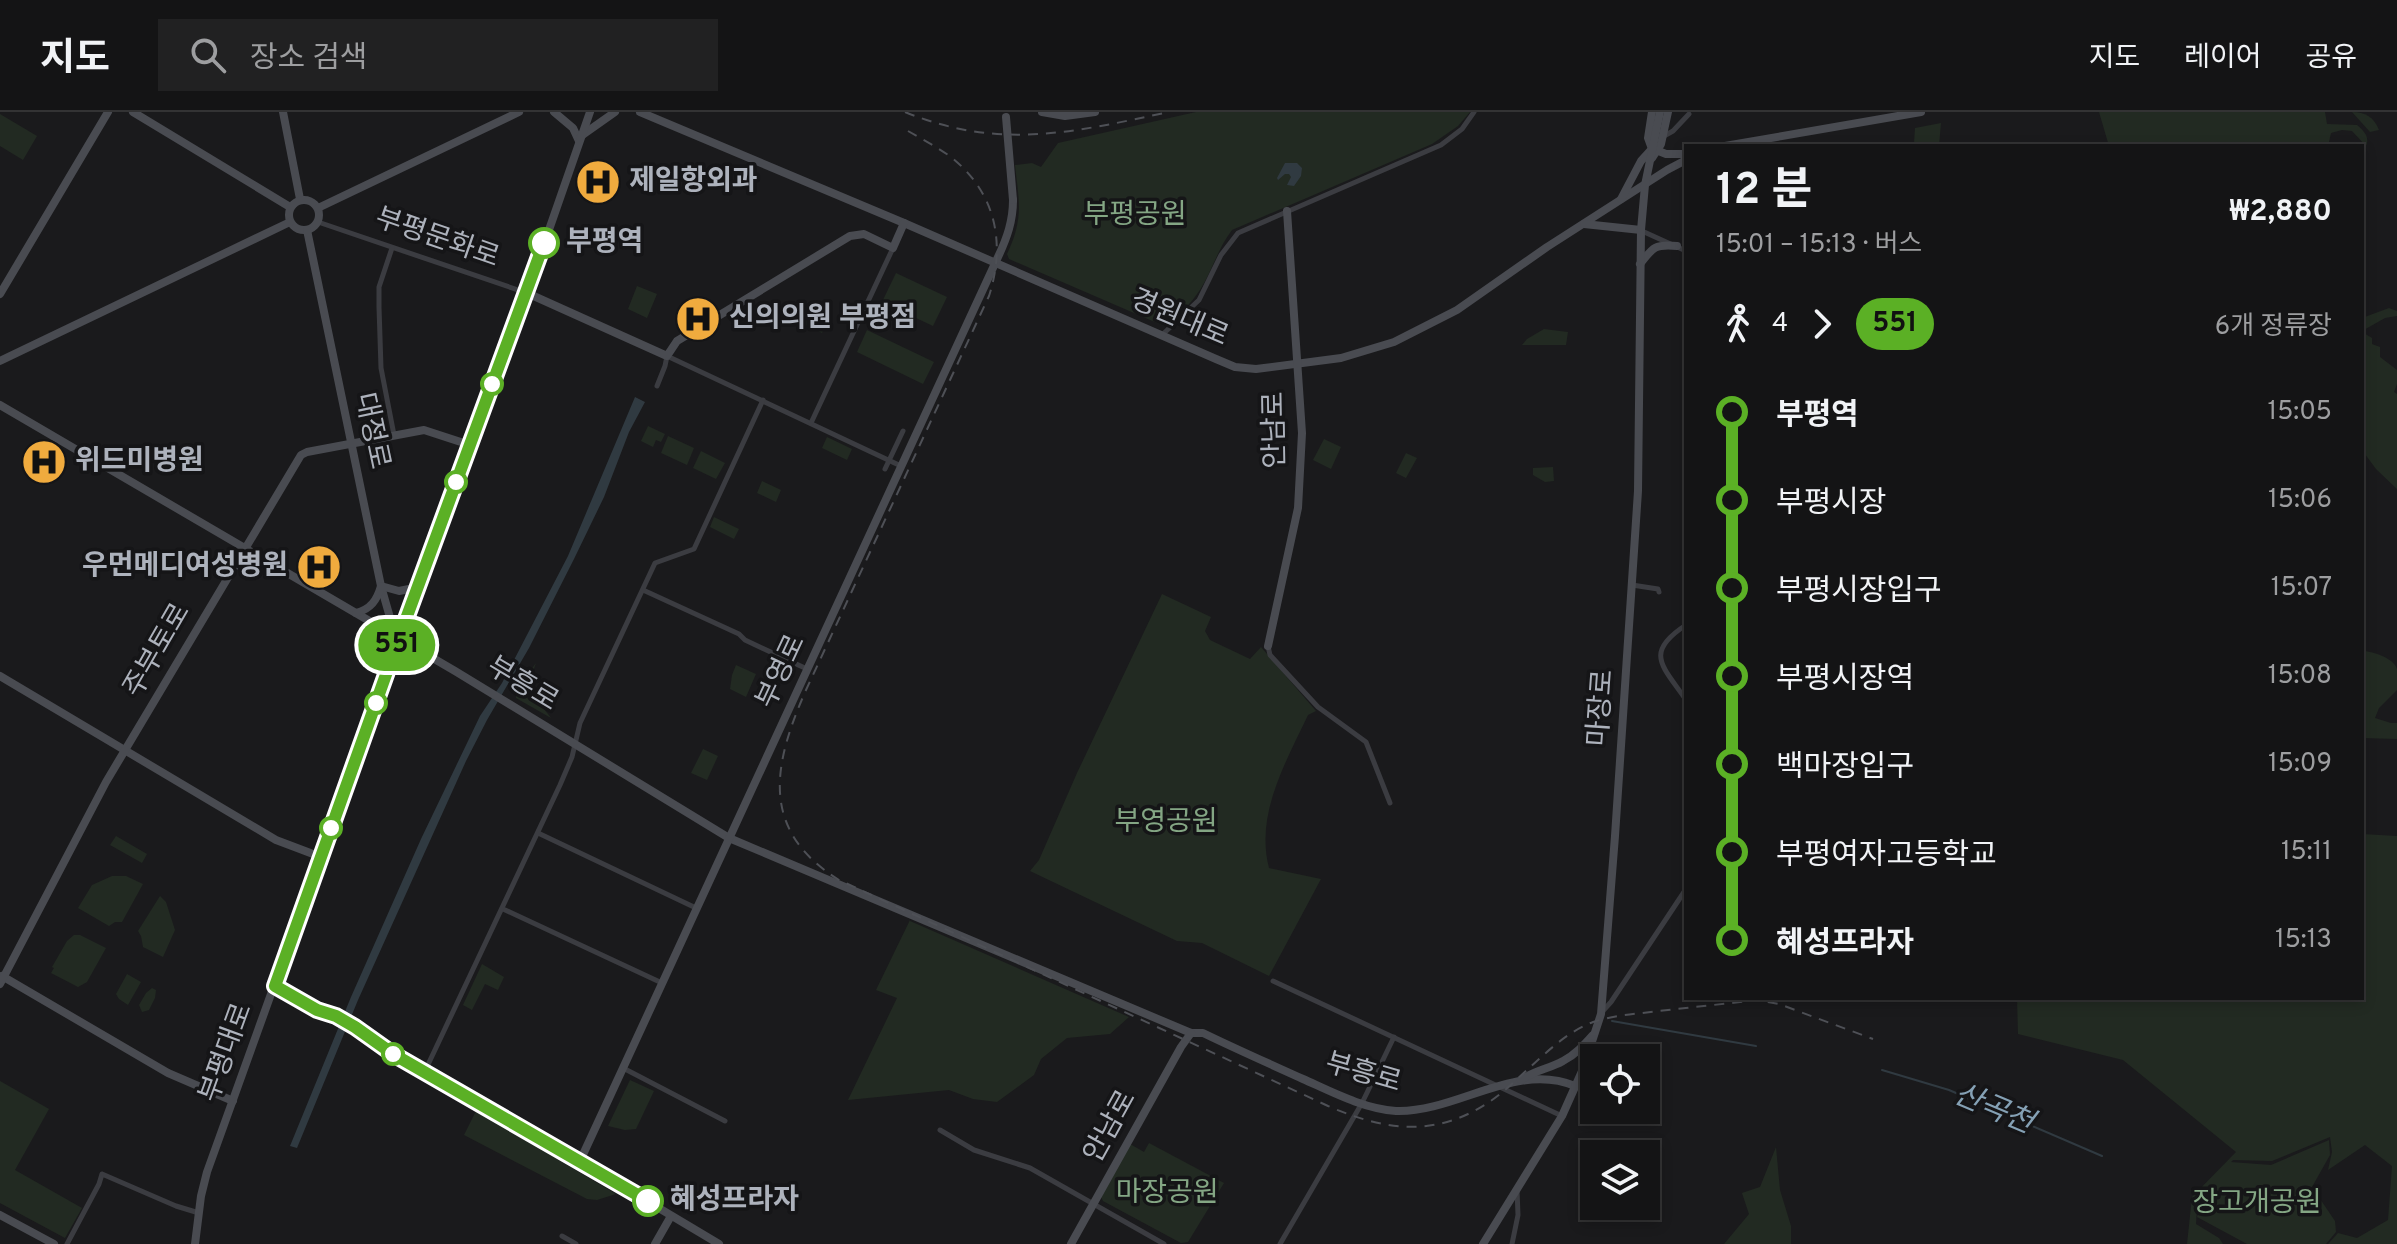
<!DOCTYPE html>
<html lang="ko">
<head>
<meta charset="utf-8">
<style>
  :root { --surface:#141415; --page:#212122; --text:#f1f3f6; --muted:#9d9ea0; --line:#333334 }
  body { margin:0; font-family:Overpass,"Noto Sans KR",sans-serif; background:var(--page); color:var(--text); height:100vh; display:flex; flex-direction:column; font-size:30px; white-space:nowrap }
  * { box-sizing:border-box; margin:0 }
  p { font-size:26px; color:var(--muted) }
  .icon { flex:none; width:44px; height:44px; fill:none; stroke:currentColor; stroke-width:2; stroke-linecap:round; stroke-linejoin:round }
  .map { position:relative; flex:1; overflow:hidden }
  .panel { position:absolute; left:1684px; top:32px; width:680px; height:856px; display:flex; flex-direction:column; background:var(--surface); border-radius:0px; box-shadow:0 4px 12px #0003,0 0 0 2px var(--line) }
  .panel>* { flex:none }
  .badge { padding:0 16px; border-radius:26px; font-size:28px; line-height:52px }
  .controls { position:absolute; left:1580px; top:932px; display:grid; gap:16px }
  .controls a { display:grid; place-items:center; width:80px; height:80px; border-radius:0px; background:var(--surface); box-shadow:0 4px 12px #0003,0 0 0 2px var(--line); font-size:40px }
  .map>.badge { position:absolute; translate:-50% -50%; box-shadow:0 0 0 4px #fff }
  .legs { display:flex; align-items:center; gap:12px; height:88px; padding:0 32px; font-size:26px }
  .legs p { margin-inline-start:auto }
  .head { display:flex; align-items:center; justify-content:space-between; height:136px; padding:0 32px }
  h1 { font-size:44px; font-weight:700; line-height:60px }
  ul { padding:0 32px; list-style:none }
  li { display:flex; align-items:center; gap:28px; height:88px; font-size:30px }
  li i { display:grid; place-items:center; width:12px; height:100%; margin:0 10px; background:currentColor }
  li i::after { content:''; width:20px; height:20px; margin:-10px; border:6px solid; border-radius:50%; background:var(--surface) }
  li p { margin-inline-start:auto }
  li:first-child i { background:linear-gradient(#0000 50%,currentColor 0) }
  li:last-child i { background:linear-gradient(currentColor 50%,#0000 0) }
  header { display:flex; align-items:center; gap:48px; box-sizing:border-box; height:112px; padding:0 40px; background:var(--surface); border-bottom:2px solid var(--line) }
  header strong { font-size:38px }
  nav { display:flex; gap:44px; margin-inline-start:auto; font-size:28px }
  .search { width:560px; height:72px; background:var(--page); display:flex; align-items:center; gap:20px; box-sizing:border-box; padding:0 28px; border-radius:0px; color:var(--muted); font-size:30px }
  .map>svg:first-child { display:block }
  .green { fill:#222a22 }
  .water { fill:#303a41 }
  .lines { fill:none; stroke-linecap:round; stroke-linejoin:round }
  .stream { stroke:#303a41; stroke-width:2 }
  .street { stroke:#3b3c41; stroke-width:5 }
  .secondary { stroke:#494b51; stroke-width:8 }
  .rail { stroke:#4e5056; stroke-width:2; stroke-dasharray:10 8; stroke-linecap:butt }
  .secondary-bridge { stroke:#494b51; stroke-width:8 }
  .line-1-casing { stroke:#fff; stroke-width:18 }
  .line-1 { stroke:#5bb025; stroke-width:12 }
  .stop-1-dot { fill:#fff; stroke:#5bb025; stroke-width:4 }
  .labels { text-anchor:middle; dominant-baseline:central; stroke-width:7; stroke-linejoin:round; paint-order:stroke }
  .poi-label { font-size:28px; font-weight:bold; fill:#adb2bc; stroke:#151517; text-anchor:start }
  .park-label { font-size:28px; fill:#84a684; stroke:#151517 }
  .street-label { font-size:28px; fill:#adb2bc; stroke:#151517 }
  .stop-label { font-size:28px; font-weight:bold; fill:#adb2bc; stroke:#151517; text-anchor:start }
  .water-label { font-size:30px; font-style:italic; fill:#85a1b5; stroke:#151517 }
</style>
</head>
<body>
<header>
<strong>지도</strong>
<div class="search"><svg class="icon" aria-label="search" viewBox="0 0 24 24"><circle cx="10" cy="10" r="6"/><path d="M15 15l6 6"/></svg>장소 검색</div>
<nav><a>지도</a><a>레이어</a><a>공유</a></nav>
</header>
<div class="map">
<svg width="2397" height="1132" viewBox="0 0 2397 1132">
  <rect width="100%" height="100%" fill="#1a1a1c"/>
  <g class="green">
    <path d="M1196,0H1470L1458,14L1432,32L1232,118C1219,135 1214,153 1204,171C1195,188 1180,203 1164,214L1009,147L1007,142C1024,106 1019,90 1015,53L1032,51L1041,55L1058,31Z"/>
    <path d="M2099,0H2325L2327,12L2357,13C2364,19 2370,25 2366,34L2352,19L2342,18L2331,21L2328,34H2109Z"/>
    <path d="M2352,0C2365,0 2374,5 2379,18L2370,20Z"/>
    <polygon points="0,2 37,24 23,48 0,34"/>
    <polygon points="1941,11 1939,34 1911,34 1914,31 1915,16"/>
    <polygon points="896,161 947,185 933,214 882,190"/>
    <polygon points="637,174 657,182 647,206 628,197"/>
    <polygon points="2389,196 2397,199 2397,204 2385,206 2362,219 2362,206"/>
    <polygon points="806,197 828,208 822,221 800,210"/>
    <polygon points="1544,217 1568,220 1566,233 1522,233 1527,227"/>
    <polygon points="867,218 934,250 923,272 857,240"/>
    <polygon points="2362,220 2372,226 2372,232 2380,235 2380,245 2397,258 2397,272 2394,280 2397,282 2397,377 2376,357 2362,338"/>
    <polygon points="648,314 665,322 661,330 656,328 653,335 641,329"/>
    <polygon points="668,324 694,336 687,353 661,341"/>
    <polygon points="827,325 852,337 847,348 822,336"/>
    <polygon points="1324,327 1341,335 1331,357 1313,348"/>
    <polygon points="701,339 725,351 716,367 693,356"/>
    <polygon points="1406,341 1417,346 1406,366 1396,361"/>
    <polygon points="1553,355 1554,369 1545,370 1533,363 1533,356"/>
    <polygon points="762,369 781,378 776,390 757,381"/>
    <polygon points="714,405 739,417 734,427 710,415"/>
    <path d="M1162,482L1211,505L1205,519L1210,528L1250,547L1261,535L1316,599L1308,603C1286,650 1255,702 1269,756L1321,767L1269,864L1202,831L1177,829L1030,759L1039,748L1077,661Z"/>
    <path d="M2362,539C2372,539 2394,546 2397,557C2397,563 2397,572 2397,578L2379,596L2375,606L2391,611H2397V627L2362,626Z"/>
    <path d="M536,551C526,577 536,586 551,606L516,586V578Z"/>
    <polygon points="736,553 756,562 746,585 730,577 732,563"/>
    <polygon points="703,637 718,644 707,668 691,661"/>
    <polygon points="2362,722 2397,724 2397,1132 2328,1132 2338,1121 2357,1126 2388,1108 2392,1054 2365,1033 2328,1058 2332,1040 2330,1025 2272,1049 2233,1048 2231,1050 2271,1053 2329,1028 2330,1043 2312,1075 2335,1109 2336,1120 2326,1132 2247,1132 2197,1105 2207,1079 2197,1095 2196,1112 2219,1126 2223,1132 2187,1132 2192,1085 2236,1040 2123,948 2018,922 2017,886 2362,886"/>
    <polygon points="116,724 147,742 142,751 110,733"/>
    <polygon points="112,764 126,764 143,772 122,810 115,810 109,814 78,796 92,773"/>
    <polygon points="160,784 166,790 175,818 163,845 143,835 141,824 138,819"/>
    <polygon points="910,808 910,809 1129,905 1110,922 1067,926 1041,947 1034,963 997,990 973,987 949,978 848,988 897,886 876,878"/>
    <polygon points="74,823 80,823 106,836 87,870 78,875 51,861 54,856 52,855 67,829"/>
    <polygon points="482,852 504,865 498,878 485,872 472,898 463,893"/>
    <polygon points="127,862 141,870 128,893 119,887 116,882"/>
    <polygon points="152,876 156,878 155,886 149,898 142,900 139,893 146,881"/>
    <polygon points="630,968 654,979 636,1017 625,1018 608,1014"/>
    <polygon points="0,969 49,997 15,1058 82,1096 65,1126 0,1091"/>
    <polygon points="476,999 616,1082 597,1088 587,1087 464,1023"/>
    <polygon points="1149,1031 1224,1071 1188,1130 1181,1131 1103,1089 1101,1085 1130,1032 1144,1040"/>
    <polygon points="1776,1035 1780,1078 1791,1114 1791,1132 1724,1132 1749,1102 1742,1081 1760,1075"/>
  </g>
  <g class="water">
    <polygon points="1285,51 1297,51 1302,56 1301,64 1294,74 1287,73 1291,65 1289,62 1285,62 1278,68 1277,66"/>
    <polygon points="635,285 645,290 629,320 604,385 574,447 529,536 487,608 466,649 358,888 297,1036 290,1034 351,885 421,727 480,604 502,571 568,444"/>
  </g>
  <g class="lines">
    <g class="stream">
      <polyline points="1612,909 1756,934"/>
      <polyline points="1882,958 1949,978 2102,1044"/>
    </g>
    <g class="street">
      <polyline points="1664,24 1673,19 1689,2"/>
      <polyline points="318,110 527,181"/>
      <polyline points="1642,119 1686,139"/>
      <polyline points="392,136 379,175 379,195 381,256 394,323"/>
      <polyline points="1162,223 1199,188 1221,143 1238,121 1441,33 1462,17 1474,0"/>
      <polyline points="657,274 665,254 667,244 901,354"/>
      <polyline points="811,311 893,136"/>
      <polyline points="885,357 903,319"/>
      <polyline points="1632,473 1658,477 1659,480"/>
      <polyline points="643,478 739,522 745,528 807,557"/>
      <path d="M1686,513C1643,541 1663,554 1686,588"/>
      <polyline points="1268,534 1270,543 1318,595 1366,630 1390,691"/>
      <polyline points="538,721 696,796"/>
      <polyline points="503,797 662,871"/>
      <polyline points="1273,869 1562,1004"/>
      <polyline points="1601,901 1611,890 1686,777"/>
      <polyline points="623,956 725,1009"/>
      <polyline points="425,959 560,673 572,645 580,611 655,451 694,437 763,288"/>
      <polyline points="940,1018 974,1038 1030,1056 1164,1132"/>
      <polyline points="562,1124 576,1132"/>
      <polyline points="67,1132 99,1072 102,1062 176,1094 199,1101"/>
      <polyline points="1280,1132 1362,991 1394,925"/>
      <polyline points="1512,1132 1518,1103 1517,1078"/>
    </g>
    <g class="secondary">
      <polyline points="133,0 290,95"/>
      <polyline points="283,0 300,87"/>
      <polyline points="554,0 573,16 579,29"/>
      <polyline points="640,0 904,111 1216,247 1235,255 1256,257 1341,246 1394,230 1457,198 1547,135 1667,58 1686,48"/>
      <polyline points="1042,0 1065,4 1095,0"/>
      <polyline points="581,24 615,0"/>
      <polyline points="1725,34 1921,0"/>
      <polyline points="1652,37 1648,26 1652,0"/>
      <polyline points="1656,38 1666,42 1686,42"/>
      <polyline points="1652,46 1661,32 1668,0"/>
      <polyline points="1621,87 1641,49 1651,38"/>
      <circle cx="304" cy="103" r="15"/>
      <polyline points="318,96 519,0"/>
      <polyline points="1584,112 1641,118"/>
      <polyline points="307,118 381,474 391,509 399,526"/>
      <path d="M1640,152C1653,135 1655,132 1677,134"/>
      <polyline points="527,181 667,244 677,229 850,124 864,122 893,136 904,111"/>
      <polyline points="0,182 108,0"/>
      <polyline points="0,249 290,110"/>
      <path d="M0,293L455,559L729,726L1191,921H1203C1236,937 1270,952 1303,967C1332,980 1364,997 1396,999C1456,1001 1516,949 1575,974"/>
      <path d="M356,501C371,497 377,488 381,474L399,479L419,475"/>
      <polyline points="1268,534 1298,396 1302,321 1287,99"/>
      <polyline points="387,560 399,552 427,542"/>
      <polyline points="0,564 276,728 321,745"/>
      <polyline points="2,864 168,961 233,989"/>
      <polyline points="0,872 106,670 301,343 307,340 424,318 470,333"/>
      <polyline points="275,874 317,898 336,904 355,915 393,942 580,1049 719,1132"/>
      <path d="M1521,968C1535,958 1549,957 1563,949C1575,943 1584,933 1593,923"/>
      <path d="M580,1049L998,145C1007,126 1013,109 1013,88"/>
      <polyline points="0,1103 54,1132"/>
      <polyline points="195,1132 201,1084 207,1060 399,526 527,181 590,0"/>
      <polyline points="655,1132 671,1104"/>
      <polyline points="1071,1132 1181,935 1191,921"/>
      <polyline points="1483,1132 1562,1004 1583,957 1601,902 1615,724 1638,379 1641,118 1645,73 1660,0"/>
    </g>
    <g class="rail">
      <path d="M905,0C1000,39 1074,20 1169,0"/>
      <path d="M908,19C922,27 937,35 951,45C996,81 1006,131 989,184L806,578C773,653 759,718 839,768L1328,994C1383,1018 1433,1026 1486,992C1501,983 1515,969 1528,957C1548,939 1567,920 1593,910C1614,903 1637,902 1659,899C1692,895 1725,892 1757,888L1779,892L1873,927"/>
    </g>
    <polyline class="secondary-bridge" points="1006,5 1013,88"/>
  </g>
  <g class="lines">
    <g class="line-1-casing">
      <polyline id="line-1" points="544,131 399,526 275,874 317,898 336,904 355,915 393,942 648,1089"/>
    </g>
    <use href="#line-1" class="line-1"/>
  </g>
  <defs>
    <g id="hospital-disc" transform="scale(2.3)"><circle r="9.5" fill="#f0ab3e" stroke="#151517"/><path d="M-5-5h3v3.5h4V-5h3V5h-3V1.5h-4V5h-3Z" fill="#111"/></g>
  </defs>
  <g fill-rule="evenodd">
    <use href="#hospital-disc" x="598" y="70"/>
    <use href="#hospital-disc" x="698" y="207"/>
    <use href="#hospital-disc" x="44" y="350"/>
    <use href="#hospital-disc" x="319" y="455"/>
  </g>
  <g class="stop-1-dot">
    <circle cx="544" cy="131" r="14"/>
    <circle cx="492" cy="272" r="10"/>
    <circle cx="456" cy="370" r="10"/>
    <circle cx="376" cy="591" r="10"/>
    <circle cx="331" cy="716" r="10"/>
    <circle cx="393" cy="942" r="10"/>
    <circle cx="648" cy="1089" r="14"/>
  </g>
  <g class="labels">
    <g class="poi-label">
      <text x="629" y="70">제일항외과</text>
      <text x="729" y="207">신의의원 부평점</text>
      <text x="75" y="350">위드미병원</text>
      <text x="288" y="455" text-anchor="end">우먼메디여성병원</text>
    </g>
    <g class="park-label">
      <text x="1135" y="104">부평공원</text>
      <text x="1166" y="711">부영공원</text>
      <text x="1167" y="1082">마장공원</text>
      <text x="2257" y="1092">장고개공원</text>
    </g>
    <g class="street-label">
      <text transform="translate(437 127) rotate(19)">부평문화로</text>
      <text transform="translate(1179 207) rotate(23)">경원대로</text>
      <text transform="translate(1276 318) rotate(-91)">안남로</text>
      <text transform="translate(371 319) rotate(78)">대정로</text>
      <text transform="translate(158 539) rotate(-60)">주부토로</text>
      <text transform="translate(782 560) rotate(-65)">부영로</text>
      <text transform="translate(522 573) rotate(31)">부흥로</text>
      <text transform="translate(1602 596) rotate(-86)">마장로</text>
      <text transform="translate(227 941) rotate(-70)">부평대로</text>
      <text transform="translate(1363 962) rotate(16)">부흥로</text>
      <text transform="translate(1111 1015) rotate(-61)">안남로</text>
    </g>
    <g class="stop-label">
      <text x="566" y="131">부평역</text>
      <text x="670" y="1089">혜성프라자</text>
    </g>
    <g class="water-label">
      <text transform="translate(1993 998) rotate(23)">산곡천</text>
    </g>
  </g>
</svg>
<div class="controls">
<a><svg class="icon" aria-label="locate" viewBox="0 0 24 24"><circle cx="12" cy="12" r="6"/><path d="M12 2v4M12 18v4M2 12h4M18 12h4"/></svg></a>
<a><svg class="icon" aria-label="layers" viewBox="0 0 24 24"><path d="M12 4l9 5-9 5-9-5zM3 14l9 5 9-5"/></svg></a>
</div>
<b class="badge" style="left:397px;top:533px;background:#5bb025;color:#111">551</b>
<section class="panel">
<div class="head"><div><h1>12 분</h1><p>15:01 – 15:13 · 버스</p></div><b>₩2,880</b></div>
<div class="legs"><svg class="icon" aria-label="walk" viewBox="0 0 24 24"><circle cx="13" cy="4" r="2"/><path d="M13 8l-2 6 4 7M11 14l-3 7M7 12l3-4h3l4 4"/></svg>4<svg class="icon" aria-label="forward" viewBox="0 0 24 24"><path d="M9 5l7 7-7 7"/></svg><b class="badge" style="background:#5bb025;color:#111">551</b><p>6개 정류장</p></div>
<ul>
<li><i style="color:#5bb025"></i><b>부평역</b><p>15:05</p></li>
<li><i style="color:#5bb025"></i><span>부평시장</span><p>15:06</p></li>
<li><i style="color:#5bb025"></i><span>부평시장입구</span><p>15:07</p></li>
<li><i style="color:#5bb025"></i><span>부평시장역</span><p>15:08</p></li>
<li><i style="color:#5bb025"></i><span>백마장입구</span><p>15:09</p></li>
<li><i style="color:#5bb025"></i><span>부평여자고등학교</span><p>15:11</p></li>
<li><i style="color:#5bb025"></i><b>혜성프라자</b><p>15:13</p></li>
</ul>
</section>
</div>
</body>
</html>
